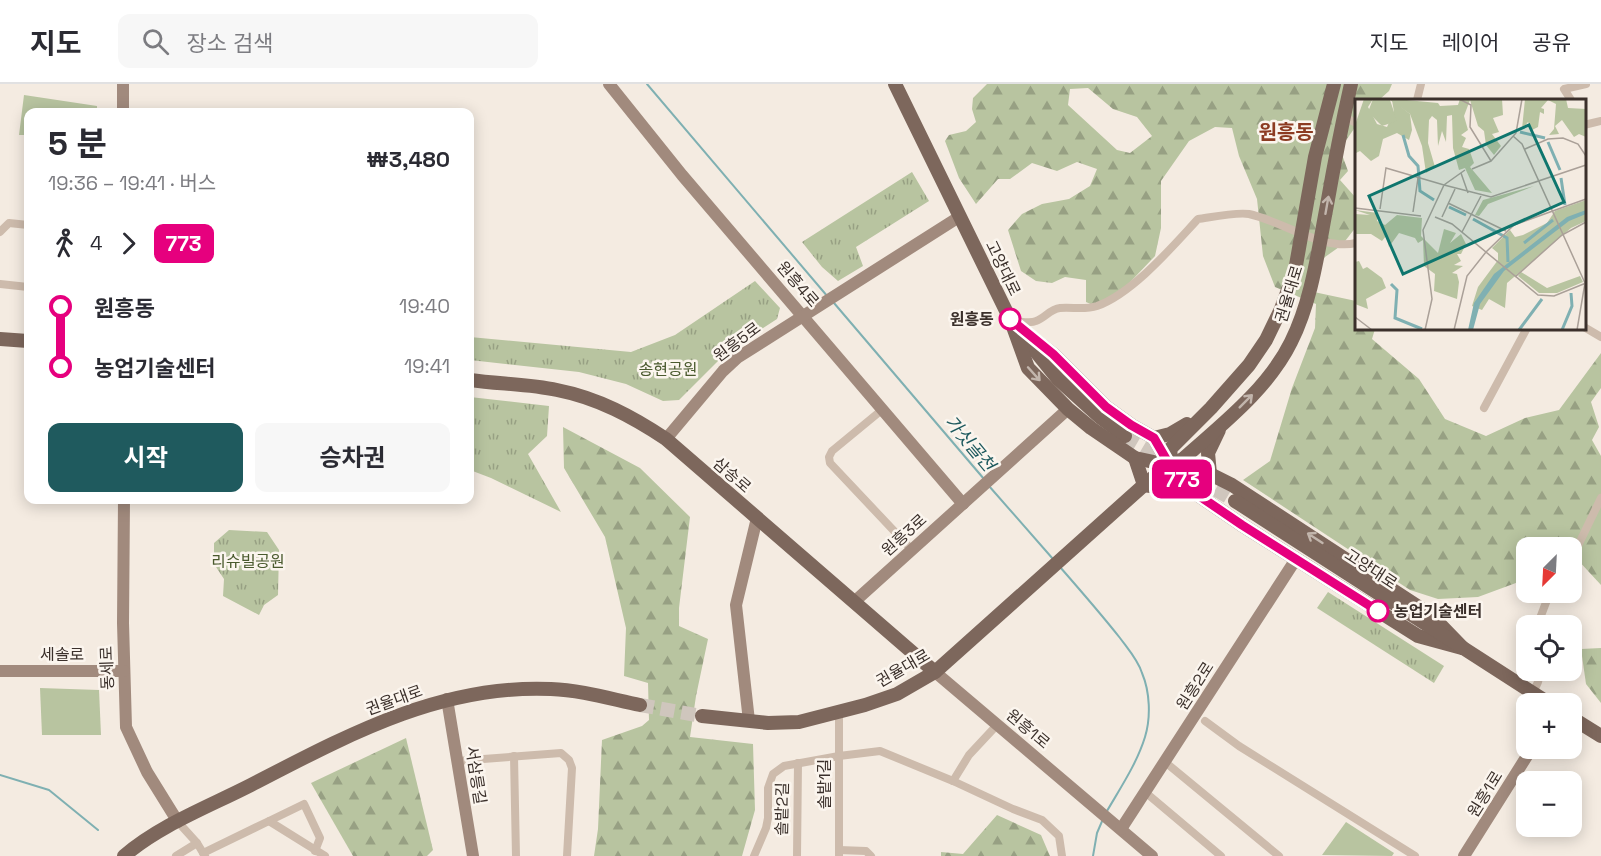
<!DOCTYPE html>
<html lang="ko">
<head>
<meta charset="utf-8">
<style>
  :root { --surface:#fff; --page:#f7f7f7; --text:#2b2b33; --muted:#7c7c81; --line:#e1e1e2; --accent:#1f5a5e }
  body { margin:0; font-family:"Space Grotesk","Noto Sans KR",sans-serif; background:var(--page); color:var(--text); height:100vh; display:flex; flex-direction:column; font-size:22px; white-space:nowrap }
  * { box-sizing:border-box; margin:0 }
  p { font-size:20px; color:var(--muted) }
  .icon { flex:none; width:33px; height:33px; fill:none; stroke:currentColor; stroke-width:2; stroke-linecap:round; stroke-linejoin:round }
  .map { position:relative; flex:1; overflow:hidden }
  .details { position:absolute; left:24px; top:24px; width:450px; height:396px; display:flex; flex-direction:column; background:var(--surface); border-radius:12px; box-shadow:0 3px 15px #0003 }
  .details>* { flex:none }
  .badge { padding:0 12px; border-radius:9px; font-size:21px; line-height:39px }
  .needle { width:39px; rotate:204deg }
  .fabs { position:absolute; left:1516px; top:453px; display:grid; gap:12px }
  .fabs a { display:grid; place-items:center; width:66px; height:66px; border-radius:12px; background:var(--surface); box-shadow:0 3px 15px #0003; font-size:30px }
  .map>.badge { position:absolute; translate:-50% -50%; box-shadow:0 0 0 3px #fff }
  .legs { display:flex; align-items:center; gap:9px; height:66px; padding:0 24px; font-size:20px }
  .legs p { margin-inline-start:auto }
  .head { display:flex; align-items:center; justify-content:space-between; height:102px; padding:0 24px }
  h1 { font-size:33px; font-weight:700; line-height:45px }
  .cta { display:flex; gap:12px; margin-top:auto; padding:12px 24px }
  .cta a { flex:1; height:69px; border-radius:12px; background:var(--accent); color:#fff; font-size:24px; font-weight:700; line-height:69px; text-align:center }
  .cta a+a { background:var(--page); color:var(--text) }
  ul { padding:0 24px; list-style:none }
  li { display:flex; align-items:center; gap:21px; height:60px; font-size:22px }
  li i { display:grid; place-items:center; width:9px; height:100%; margin:0 8px; background:currentColor }
  li i::after { content:''; width:15px; height:15px; margin:-8px; border:4px solid; border-radius:50%; background:var(--surface) }
  li p { margin-inline-start:auto }
  li:first-child i { background:linear-gradient(#0000 50%,currentColor 0) }
  li:last-child i { background:linear-gradient(currentColor 50%,#0000 0) }
  header { display:flex; align-items:center; gap:36px; box-sizing:border-box; height:84px; padding:0 30px; background:var(--surface); border-bottom:2px solid var(--line) }
  header strong { font-size:28px }
  nav { display:flex; gap:33px; margin-inline-start:auto; font-size:21px }
  .search { width:420px; height:54px; background:var(--page); display:flex; align-items:center; gap:15px; box-sizing:border-box; padding:0 21px; border-radius:12px; color:var(--muted); font-size:22px }
  .map>svg:first-child { display:block }
  .grass { fill:#b8c4a0 }
  .forest { fill:url(#forest-firs); fill-rule:evenodd }
  .park { fill:url(#park-tufts) }
  .lines { fill:none; stroke-linecap:round; stroke-linejoin:round }
  .stream { stroke:#7fb0b2; stroke-width:2 }
  .primary-tunnel { stroke:#cfc6bd; stroke-width:14; stroke-dasharray:14 7; stroke-linecap:butt }
  .street { stroke:#cdbbac; stroke-width:8 }
  .secondary { stroke:#a18a7d; stroke-width:12 }
  .primary { stroke:#7d675c; stroke-width:14 }
  .oneway { stroke:#c2b5ac }
  .line-1-casing { stroke:#fff; stroke-width:14 }
  .line-1 { stroke:#e6007e; stroke-width:9 }
  .stop-1-dot { fill:#fff; stroke:#e6007e; stroke-width:3 }
  .labels { text-anchor:middle; dominant-baseline:central; stroke-width:5; stroke-linejoin:round; paint-order:stroke }
  .street-label { font-size:16px; fill:#3b302b; stroke:#fbf5ee }
  .stop-label { font-size:16px; font-weight:bold; fill:#3b302b; stroke:#fbf5ee; text-anchor:end }
  .park-label { font-size:16px; fill:#4a5a2e; stroke:#fbf5ee }
  .water-label { font-size:18px; font-style:italic; fill:#1f5a5e; stroke:#fbf5ee }
  .quarter-label { font-size:20px; font-weight:bold; fill:#8c3b22; stroke:#fbf5ee }
  .inset-river { fill:none; stroke:#7fb0b2; stroke-width:3 }
  .inset-road { fill:none; stroke:#aaa098; stroke-width:1.5 }
  .view { fill:#0f766e; fill-opacity:0.15; stroke:#0f766e; stroke-width:3 }
  .inset-edge { fill:none; stroke:#3b302b; stroke-width:3 }
</style>
</head>
<body>
<header>
<strong>지도</strong>
<div class="search"><svg class="icon" aria-label="search" viewBox="0 0 24 24"><circle cx="10" cy="10" r="6"/><path d="M15 15l6 6"/></svg>장소 검색</div>
<nav><a>지도</a><a>레이어</a><a>공유</a></nav>
</header>
<div class="map">
<svg width="1601" height="772" viewBox="0 0 1601 772">
  <defs>
    <pattern id="forest-firs" width="22" height="20" patternUnits="userSpaceOnUse" patternTransform="scale(1.5)"><rect width="22" height="20" fill="#b8c4a0"/><path d="M5 1l3.5 6h-7zM16 11l3.5 6h-7z" fill="#97a083"/></pattern>
    <pattern id="park-tufts" width="24" height="20" patternUnits="userSpaceOnUse" patternTransform="scale(1.5)"><rect width="24" height="20" fill="#b8c4a0"/><path d="M3 7l-1-3M5 7V3M7 7l1-3M15 17l-1-3M17 17v-4M19 17l1-3" fill="none" stroke="#97a083"/></pattern>
  </defs>
  <rect width="100%" height="100%" fill="#f4ebe1"/>
  <g class="grass">
    <polygon points="24,11 97,22 97,28 28,28 28,51 19,51"/>
    <polygon points="40,604 99,606 101,651 42,651"/>
    <polygon points="1346,738 1394,769 1392,772 1322,771"/>
  </g>
  <g class="forest">
    <path d="M987,0H1392L1389,7L1379,16H1356V42L1340,65L1348,87L1340,96L1356,114V143L1342,161L1325,173L1311,190L1314,208L1356,217V244L1375,245L1372,255L1419,295L1445,335L1486,352L1525,334L1559,326L1601,269V304L1591,318L1599,343L1592,356L1601,372V501L1576,474L1572,476V464H1527V495L1478,513L1438,515L1410,506L1243,396L1270,377L1292,304L1315,244L1316,220L1275,203L1263,172L1257,115L1239,72L1232,44L1215,43L1189,57L1161,97V144L1155,172L1116,213L1095,222L1086,218V196L1065,193L1052,199L1036,197L1021,187L1008,146L1022,130L1042,120L1069,115L1090,102L1097,85L1077,78L1057,87L1032,79L1010,95H998L976,120L959,94L945,57L949,51L966,47L976,38L972,25L973,14ZM1088,4L1113,25L1137,33L1152,52L1130,69L1117,66L1068,21L1070,5Z"/>
    <polygon points="563,343 640,384 690,433 679,524 679,542 708,555 696,612 690,653 753,660 755,726 742,772 594,772 598,745 602,656 642,642 649,636 648,599 624,592 626,544 605,453 564,384"/>
    <polygon points="1601,564 1601,619 1586,600 1581,565"/>
    <polygon points="406,654 433,766 427,772 353,772 311,699"/>
    <polygon points="997,731 1041,751 1050,772 941,772 941,768 963,770"/>
  </g>
  <g class="park">
    <polygon points="912,88 929,117 856,163 863,182 838,197 822,183 802,158"/>
    <polygon points="755,197 780,224 777,235 729,266 679,316 663,317 626,300 579,288 470,276 470,253 631,268 675,251"/>
    <polygon points="470,313 549,322 547,352 528,370 561,428 491,394 470,386"/>
    <polygon points="229,446 267,448 279,466 278,511 264,521 259,531 223,512 224,495 214,480 214,459"/>
    <polygon points="1328,508 1444,582 1434,599 1317,524"/>
  </g>
  <g class="lines">
    <g class="stream">
      <polyline points="647,0 828,213"/>
      <polyline points="834,219 984,395"/>
      <polyline points="989,402 1053,475"/>
      <path d="M1060,483C1081,507 1101,530 1120,554C1128,565 1138,576 1142,589C1150,608 1151,633 1145,653C1137,679 1121,703 1107,727"/>
      <polyline points="0,691 49,706 98,746"/>
      <polyline points="1093,772 1097,749 1103,735"/>
    </g>
    <g class="primary-tunnel">
      <polyline points="1125,352 1235,417"/>
      <polyline points="640,621 702,632"/>
    </g>
    <g class="street">
      <polyline points="1417,16 1421,0"/>
      <polyline points="1571,16 1564,5 1586,0"/>
      <polyline points="1344,33 1356,39"/>
      <polyline points="1584,41 1601,37"/>
      <polyline points="0,148 9,139 28,141"/>
      <polyline points="0,200 28,203"/>
      <path d="M1013,237C1020,237 1030,240 1036,237C1045,234 1050,225 1060,224C1073,223 1085,226 1097,222C1133,209 1172,163 1198,135C1212,133 1236,128 1249,130C1282,137 1323,167 1356,159"/>
      <polyline points="1584,243 1601,253"/>
      <polyline points="1484,324 1527,244"/>
      <polyline points="883,325 832,367 829,373 830,379 912,466"/>
      <polyline points="1572,474 1601,414"/>
      <polyline points="1537,542 1550,508"/>
      <polyline points="1533,609 1538,598 1541,586"/>
      <polyline points="839,629 839,772"/>
      <polyline points="1205,637 1239,662 1415,772"/>
      <polyline points="514,672 516,772"/>
      <polyline points="457,677 561,669 569,676 572,684 567,772"/>
      <polyline points="1165,678 1279,772"/>
      <polyline points="953,697 969,671 997,641"/>
      <polyline points="1145,708 1221,772"/>
      <polyline points="269,737 304,720 320,754 315,767"/>
      <polyline points="178,738 197,759 205,772"/>
      <polyline points="839,766 866,767 871,772"/>
      <polyline points="203,769 269,737 325,772"/>
      <polyline points="176,772 197,759"/>
      <polyline points="754,772 766,744 768,734 768,704 773,690 784,682 839,672 880,667 953,697 1013,725 1042,736 1059,752 1062,772"/>
      <polyline points="797,772 798,679"/>
    </g>
    <g class="secondary">
      <polyline points="123,0 123,28"/>
      <polyline points="609,0 682,91 963,420"/>
      <polyline points="666,355 723,287 737,274 959,133"/>
      <polyline points="124,416 123,539 126,643 147,688 178,738"/>
      <polyline points="854,518 1068,325"/>
      <polyline points="0,587 124,587"/>
      <polyline points="935,588 1152,772"/>
      <polyline points="447,615 473,772"/>
      <polyline points="749,637 736,521 757,434"/>
      <polyline points="1121,745 1296,475"/>
      <polyline points="1464,772 1532,664"/>
    </g>
    <g class="primary">
      <polyline points="895,0 1011,237 1058,295 1101,334 1125,352"/>
      <polyline points="1011,237 1028,284 1068,325 1091,344 1135,374 1210,390 1232,401 1431,531 1463,564"/>
      <polyline points="1011,237 1053,270 1106,323 1131,341 1154,354 1169,380 1195,409 1242,441 1418,552 1462,564"/>
      <polyline points="0,255 28,257"/>
      <path d="M470,296C498,300 529,300 557,306C598,314 633,333 666,355L935,588"/>
      <polyline points="1154,354 1170,350 1187,340"/>
      <polyline points="1135,374 1144,401 1195,409"/>
      <polyline points="1169,380 1171,364 1211,324 1249,281 1266,256 1281,225 1295,187 1315,73 1334,0"/>
      <polyline points="1210,390 1208,369 1219,346"/>
      <polyline points="1235,417 1550,620"/>
      <path d="M702,632L768,639L799,638L865,621L897,610L935,588L1144,401L1169,380L1183,375C1221,341 1268,305 1291,258C1312,216 1318,167 1327,121C1334,81 1342,40 1351,0"/>
      <polyline points="1572,634 1601,652"/>
      <path d="M124,772C160,741 208,723 251,701C346,652 440,600 551,605C581,606 611,615 640,621"/>
    </g>
  </g>
  <defs><path id="oneway-shaft" d="M-6 0H5M1.5-3L5.5 0L1.5 3" fill="none" stroke-width="1.6" stroke-linecap="round" stroke-linejoin="round" transform="scale(1.5)"/></defs>
  <g class="oneway">
    <use href="#oneway-shaft" transform="translate(1327 121) rotate(-80)"/>
    <use href="#oneway-shaft" transform="translate(1034 290) rotate(48)"/>
    <use href="#oneway-shaft" transform="translate(1246 317) rotate(-45)"/>
    <use href="#oneway-shaft" transform="translate(1315 454) rotate(-147)"/>
  </g>
  <g class="lines">
    <g class="line-1-casing">
      <polyline id="line-1" points="1010,235 1053,270 1106,323 1131,341 1154,354 1169,380 1195,409 1242,441 1378,527"/>
    </g>
    <use href="#line-1" class="line-1"/>
  </g>
  <g class="stop-1-dot">
    <circle cx="1010" cy="235" r="10"/>
    <circle cx="1378" cy="527" r="10"/>
  </g>
  <g class="labels">
    <g class="street-label">
      <text transform="translate(1003 184) rotate(64)">고양대로</text>
      <text transform="translate(798 200) rotate(49)">원흥4로</text>
      <text transform="translate(1289 210) rotate(-73)">권율대로</text>
      <text transform="translate(737 258) rotate(-37)">원흥5로</text>
      <text transform="translate(732 391) rotate(41)">삼송로</text>
      <text transform="translate(904 451) rotate(-42)">원흥3로</text>
      <text transform="translate(1371 485) rotate(33)">고양대로</text>
      <text x="62" y="570">세솔로</text>
      <text transform="translate(107 584) rotate(-92)">동세로</text>
      <text transform="translate(903 584) rotate(-30)">권율대로</text>
      <text transform="translate(1195 602) rotate(-57)">원흥2로</text>
      <text transform="translate(394 616) rotate(-20)">권율대로</text>
      <text transform="translate(1028 645) rotate(40)">원흥1로</text>
      <text transform="translate(476 691) rotate(81)">서삼릉길</text>
      <text transform="translate(824 700) rotate(-90)">솔밭1길</text>
      <text transform="translate(1485 710) rotate(-58)">원흥1로</text>
      <text transform="translate(782 725) rotate(-89)">솔밭2길</text>
    </g>
    <g class="stop-label">
      <text x="994" y="235">원흥동</text>
      <text x="1394" y="527" text-anchor="start">농업기술센터</text>
    </g>
    <g class="park-label">
      <text x="668" y="285">송현공원</text>
      <text x="248" y="477">리슈빌공원</text>
    </g>
    <g class="water-label">
      <text transform="translate(970 359) rotate(50)">가싯골천</text>
    </g>
    <g class="quarter-label">
      <text x="1286" y="48">원흥동</text>
    </g>
  </g>
  <g transform="translate(1355 15)">
    <rect width="231" height="231" fill="#f4ebe1"/>
    <path d="M9,0H18L13,8L22,25L32,28L39,13L37,1L55,15L57,31L54,41L42,34L28,40L24,57L16,62L5,52L1,54L0,62V26Z" fill="#b8c4a0"/>
    <path d="M18,0H41L83,4L85,7L103,6L105,0H147L148,16L138,19L144,33L137,35L146,47L139,56L131,46L129,32L123,27L115,1L109,17L113,31L106,36L111,39L107,48L114,50L119,64L115,68L137,94L120,91L110,69L104,71L98,49L97,16L92,17L91,43L87,32L83,47L82,21L77,17L74,21L73,44L80,68L71,74L67,47L55,15L35,1L42,22L27,27L13,13ZM170,0H211L213,9L231,10V38L224,35L219,38L207,21L200,27L204,35L194,36L199,30L201,5L193,1L186,9L189,10V15L185,13L183,28L177,31L173,23L167,30ZM0,111L23,114L22,122L30,126L42,116L67,119L66,137L83,154L89,130L101,134L95,144L106,135L111,145L106,155H102L106,162L99,166L108,167L97,174L102,175L104,183L102,200L79,192L80,175L69,167L68,141L63,144L60,139L44,134L34,148L31,137L27,142L16,135H0V115L15,116ZM4,162L8,170L12,168L27,179L31,189L11,200L13,210L0,205V163Z" fill="#b8c4a0"/>
    <path d="M179,87L133,105L124,117L120,116L128,101ZM231,101V122L216,129L152,184L150,209L134,200L127,211L117,207L123,188L143,161V154L137,149L155,131L160,138L168,136L192,124L200,112ZM166,173L192,189L225,177L228,183L202,194H184L163,177Z" fill="#b8c4a0"/>
    <path d="M231,111V115L214,122L149,172L125,205L118,231H113L119,204L139,175L212,118Z" fill="#7fb0b2"/>
    <path class="inset-river" d="M165,33L190,39M48,36L54,57L63,67L65,92L79,101M193,43L205,71M206,79L210,106M94,108L111,116M118,120L152,139L153,163M169,144L198,121M36,185L42,191L40,219L67,230M164,231L187,200M207,231L217,207L216,194"/>
    <path class="inset-road" d="M42,0H96M104,0L116,6L115,28L136,62M158,37L167,45L230,184L222,231M170,50L193,40L208,39L223,45L231,57M117,70L136,62L161,34L167,0M106,74L113,94M89,86L136,98L231,66M93,104L151,132M0,109L66,117M25,110L31,69L89,86M58,113L63,79M80,118L97,125L183,196L199,197L231,184M87,118L100,90M107,133L126,97M131,153L159,126L231,100M160,178L207,136L231,123M0,218L17,231M70,231L77,200L68,131L89,86L110,71M99,231L112,177L131,153"/>
    <path class="view" d="M174,26L209,103L48,175L14,97Z"/>
    <rect width="231" height="231" class="inset-edge"/>
  </g>
</svg>
<div class="fabs">
<a><svg class="needle" viewBox="-14 -14 28 28"><path d="M0-13l5 13h-10z" fill="#e53935"/><path d="M0 13l5-13h-10z" fill="#7c7c81"/></svg></a>
<a><svg class="icon" aria-label="locate" viewBox="0 0 24 24"><circle cx="12" cy="12" r="6"/><path d="M12 2v4M12 18v4M2 12h4M18 12h4"/></svg></a>
<a>+</a>
<a>−</a>
</div>
<b class="badge" style="left:1182px;top:395px;background:#e6007e;color:#fff">773</b>
<section class="details">
<div class="head"><div><h1>5 분</h1><p>19:36 – 19:41 · 버스</p></div><b>₩3,480</b></div>
<div class="legs"><svg class="icon" aria-label="walk" viewBox="0 0 24 24"><circle cx="13" cy="4" r="2"/><path d="M13 8l-2 6 4 7M11 14l-3 7M7 12l3-4h3l4 4"/></svg>4<svg class="icon" aria-label="forward" viewBox="0 0 24 24"><path d="M9 5l7 7-7 7"/></svg><b class="badge" style="background:#e6007e;color:#fff">773</b></div>
<ul>
<li><i style="color:#e6007e"></i><b>원흥동</b><p>19:40</p></li>
<li><i style="color:#e6007e"></i><b>농업기술센터</b><p>19:41</p></li>
</ul>
<div class="cta"><a>시작</a><a>승차권</a></div>
</section>
</div>
</body>
</html>
